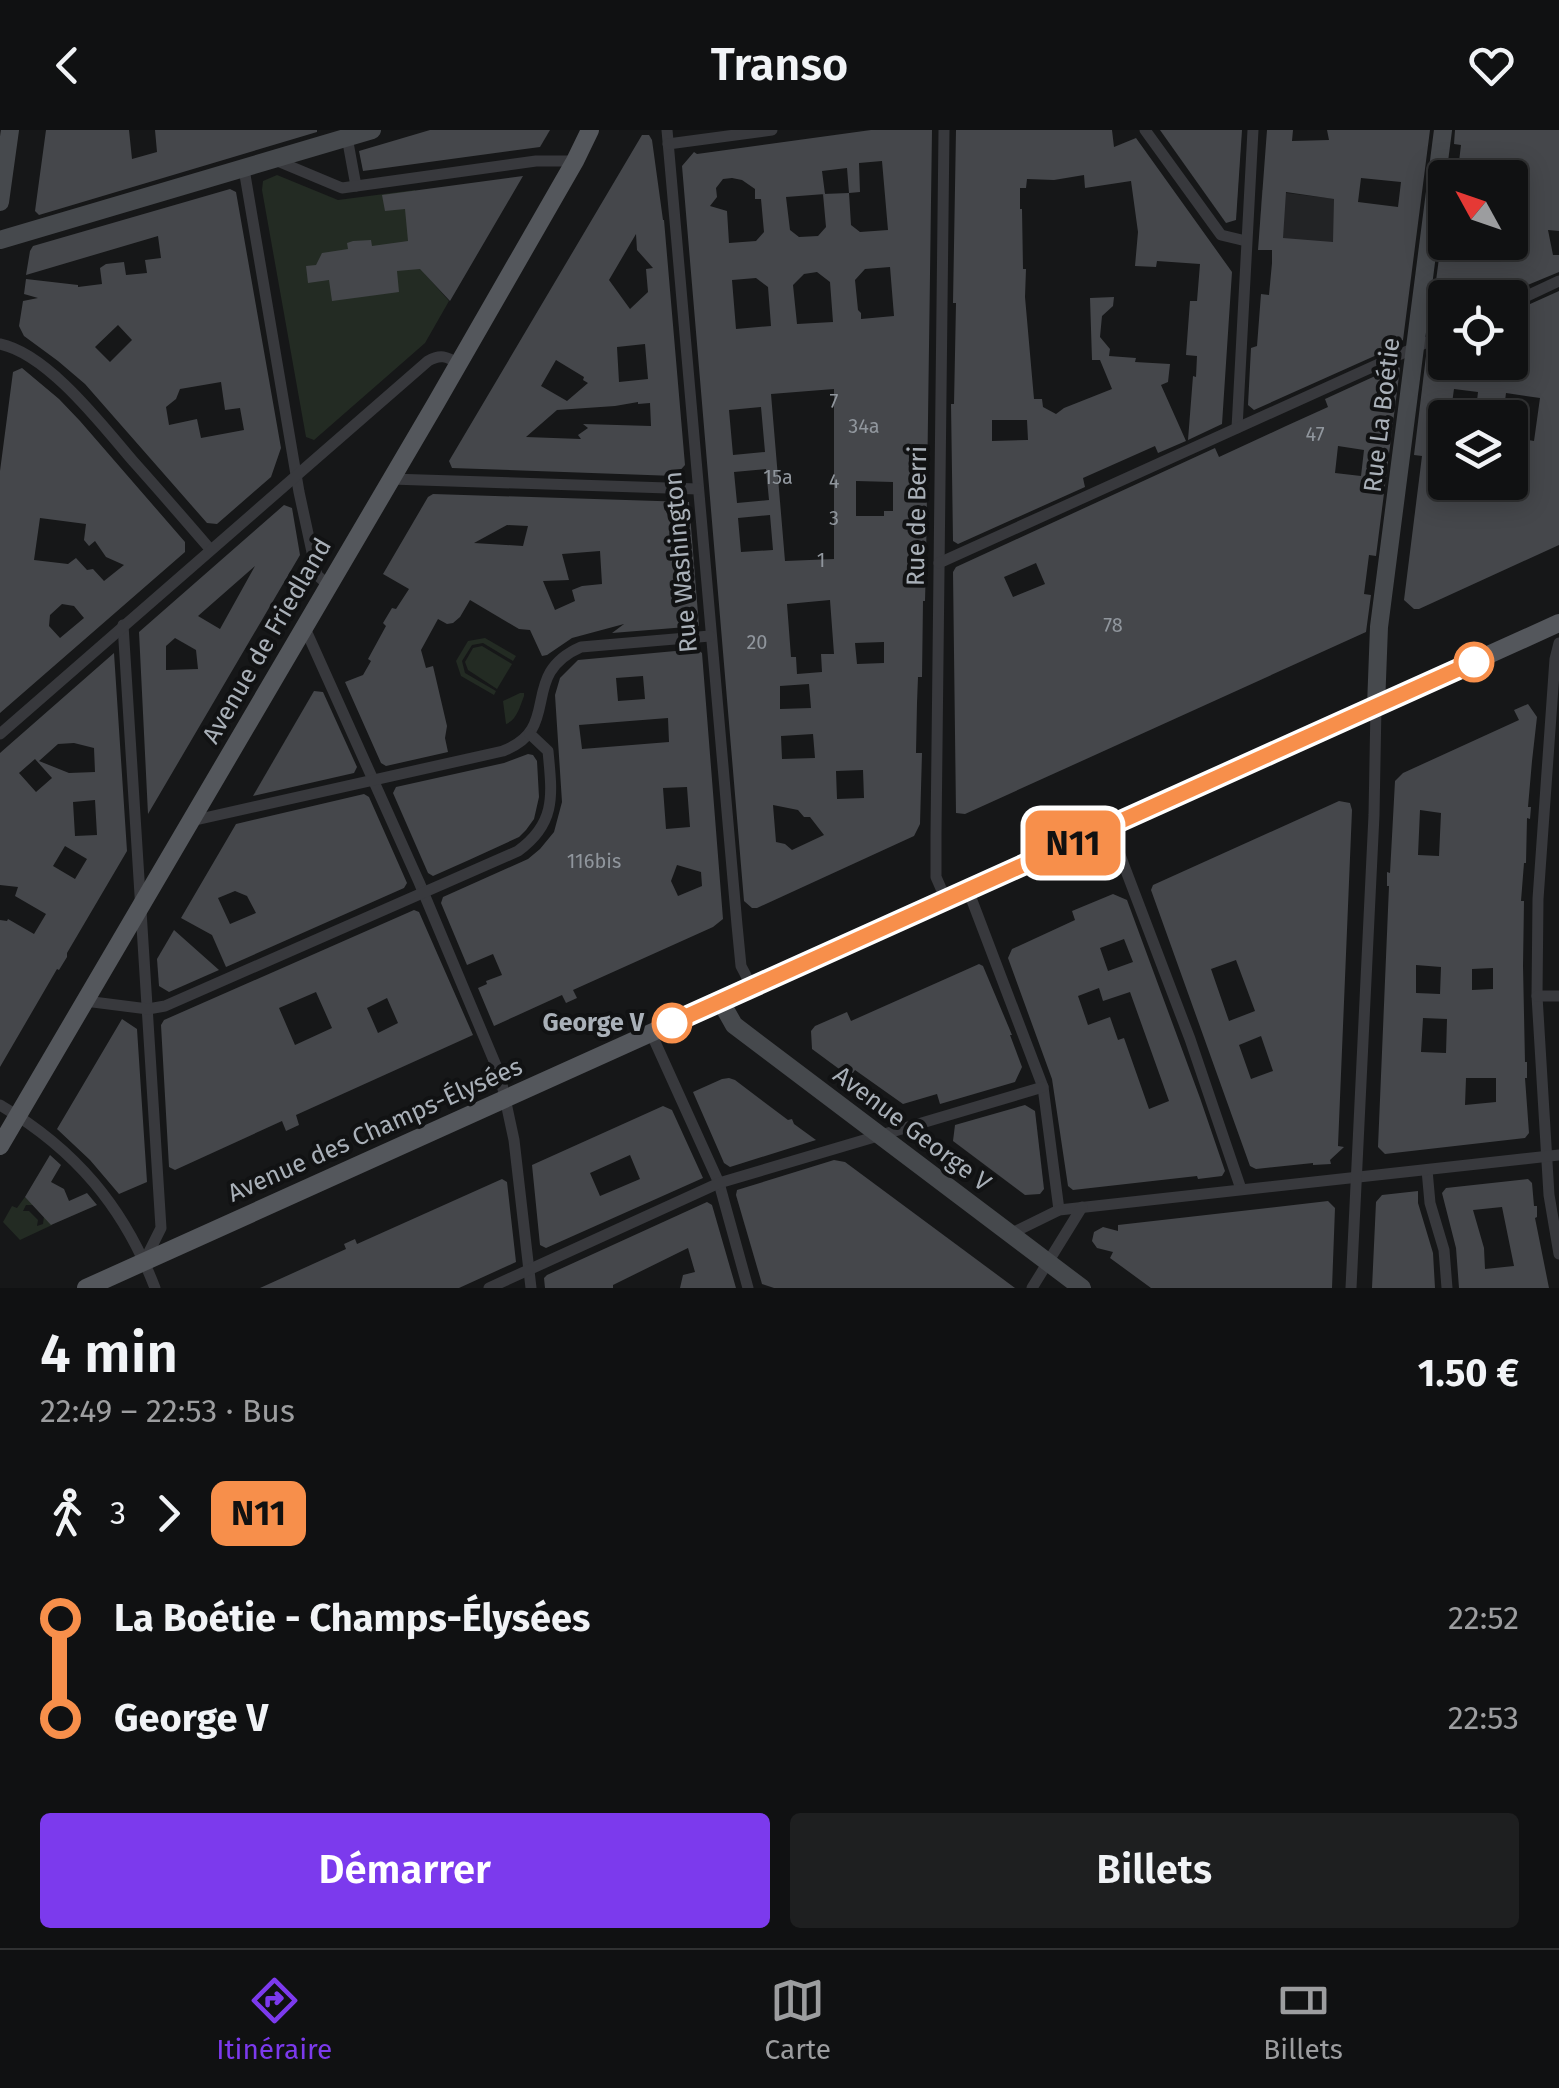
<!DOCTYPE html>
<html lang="fr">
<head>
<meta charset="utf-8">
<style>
  :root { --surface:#101112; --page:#1e1f20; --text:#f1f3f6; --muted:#9c9d9f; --line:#303132; --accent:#7c3aed }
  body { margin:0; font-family:"Fira Sans",sans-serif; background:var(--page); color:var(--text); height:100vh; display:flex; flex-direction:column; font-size:38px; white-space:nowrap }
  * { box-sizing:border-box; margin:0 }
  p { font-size:32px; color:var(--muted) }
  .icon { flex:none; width:55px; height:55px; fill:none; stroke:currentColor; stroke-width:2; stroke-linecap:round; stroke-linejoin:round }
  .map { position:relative; height:1158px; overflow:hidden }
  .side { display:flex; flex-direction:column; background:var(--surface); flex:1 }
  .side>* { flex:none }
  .badge { padding:0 20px; border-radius:15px; font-size:35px; line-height:65px }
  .needle { width:65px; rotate:310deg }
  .fabs { position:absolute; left:1428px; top:30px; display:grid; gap:20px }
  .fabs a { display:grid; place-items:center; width:100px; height:100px; border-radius:10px; background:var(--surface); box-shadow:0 5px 25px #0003,0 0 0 2px var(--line); font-size:50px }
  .map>.badge { position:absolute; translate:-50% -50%; box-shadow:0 0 0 5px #fff }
  .legs { display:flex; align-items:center; gap:15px; height:110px; padding:0 40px; font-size:32px }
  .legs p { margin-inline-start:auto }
  .head { display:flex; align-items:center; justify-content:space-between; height:170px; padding:0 40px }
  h1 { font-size:55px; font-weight:600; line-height:75px }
  .button { display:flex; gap:20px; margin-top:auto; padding:20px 40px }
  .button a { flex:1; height:115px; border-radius:10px; background:var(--accent); color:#fff; font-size:40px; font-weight:600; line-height:115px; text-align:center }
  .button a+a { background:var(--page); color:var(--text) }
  ul { padding:0 40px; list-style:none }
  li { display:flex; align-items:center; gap:35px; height:100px; font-size:38px }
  li i { display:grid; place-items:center; width:15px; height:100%; margin:0 12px; background:currentColor }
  li i::after { content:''; width:25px; height:25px; margin:-12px; border:8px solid; border-radius:50%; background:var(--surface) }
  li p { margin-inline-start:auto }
  li:first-child i { background:linear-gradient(#0000 50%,currentColor 0) }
  li:last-child i { background:linear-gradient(currentColor 50%,#0000 0) }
  header { display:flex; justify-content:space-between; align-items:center; height:130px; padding:0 40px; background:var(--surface); font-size:45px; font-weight:600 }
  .tab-bar { display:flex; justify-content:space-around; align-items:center; height:140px; border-top:2px solid var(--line); background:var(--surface); font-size:28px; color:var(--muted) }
  .tab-bar a { display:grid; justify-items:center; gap:5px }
  .tab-bar .selected { color:var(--accent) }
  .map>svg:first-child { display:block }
  .built { fill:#222325 }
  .green { fill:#232b23 }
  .building { fill:#45474b; fill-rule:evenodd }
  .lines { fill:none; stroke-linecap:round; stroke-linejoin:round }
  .street { stroke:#38393d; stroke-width:11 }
  .secondary { stroke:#46494d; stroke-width:18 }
  .primary { stroke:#54575c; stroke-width:18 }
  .line-1-casing { stroke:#fff; stroke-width:22 }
  .line-1 { stroke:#f78f4b; stroke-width:15 }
  .stop-1-dot { fill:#fff; stroke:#f78f4b; stroke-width:5 }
  .labels { text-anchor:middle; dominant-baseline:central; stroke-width:8; stroke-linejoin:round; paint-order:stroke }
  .number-label { font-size:20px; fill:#90969d }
  .street-label { font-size:25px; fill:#a9b0b8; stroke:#111213 }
  .stop-label { font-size:25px; font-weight:bold; fill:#a9b0b8; stroke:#111213; text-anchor:end }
</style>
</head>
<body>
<header><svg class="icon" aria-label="back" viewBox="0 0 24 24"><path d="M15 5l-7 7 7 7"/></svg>Transo<svg class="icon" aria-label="heart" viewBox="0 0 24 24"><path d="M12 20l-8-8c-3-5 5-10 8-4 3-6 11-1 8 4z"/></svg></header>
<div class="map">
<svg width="1559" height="1158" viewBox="0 0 1559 1158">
  <rect width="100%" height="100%" fill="#161718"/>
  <polygon class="built" points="1262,60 1353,71 1345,125 1259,113"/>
  <g class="green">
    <polygon points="277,45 338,70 415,60 425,144 449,171 425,213 314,310 306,307 262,60 263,51"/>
    <polygon points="485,508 516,526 513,531 483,513 472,515 462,531 465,543 496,561 494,565 461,546 456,531 468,511"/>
    <polygon points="482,516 512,534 497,559 468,540 465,532 473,518"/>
    <path d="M520,563H524V566C520,576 517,590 506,594L503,571Z"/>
    <polygon points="25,1067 33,1075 26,1075 23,1081 29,1081 38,1090 37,1096 43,1094 44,1086 52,1095 20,1110 3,1092 12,1076 17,1078"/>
  </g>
  <g class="building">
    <polygon points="46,0 129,0 132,29 157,22 155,0 317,0 317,2 39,85 35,81"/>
    <polygon points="430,0 550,0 540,17 363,41 359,21"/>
    <path d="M871,0H932L926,433L925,471H923L922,547H918L917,573L916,623H922L920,694L914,706L757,778H752L744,771L682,36L694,22L697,24ZM882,31L888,100L860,102L851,95L849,63L823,64L826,97L818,106L799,107L790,100L786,67L825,64L822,41L847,38L849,63L860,62L859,33ZM732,48L742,50L755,59V69H761L764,102L756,111L729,113L727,81L710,76L717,67L716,58L723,49ZM890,137L894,186L861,189V183L858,180L855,150L865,139ZM817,142L830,152L833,192L797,194L793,155L804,144ZM756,148L768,157L771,196L736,199L732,150ZM834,259V429L785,431L771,264ZM761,277L765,322L733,325L729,280ZM766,339L769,370L737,373L734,342ZM856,351L893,352V381H884V386H856ZM770,385L773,420L741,422L738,388ZM830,470L834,524H821L822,542L797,544L796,527H791L787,474ZM884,512V533L857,534L855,513ZM809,554L811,578L780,579V556ZM813,604L815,628L782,629L781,606ZM863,640L864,668L837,669L836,641ZM773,675L798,680L804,687H810L824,705L792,720L785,714L776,712Z"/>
    <path d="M956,0H1112L1114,17L1136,8L1232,142L1222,294L1188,310L1193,246L1196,247L1197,226L1186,225L1190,171H1197L1200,134L1157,131L1156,137L1135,136L1138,102L1131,51L1085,58L1084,45L1054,50L1027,49L1026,58H1020V79H1022L1023,139H1026L1025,167L1034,269H1042L1043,277L1056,284L1064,278L1112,259L1100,230H1092L1090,168L1114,167L1113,176L1102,186L1100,207L1110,219L1109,226L1136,228L1135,232L1170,234L1168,252L1161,255L1186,311L1158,323L1155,316L1083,348L1085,357L958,414L953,411L951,274H954L956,173H953ZM992,290H1027L1028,310L992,311Z"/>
    <polygon points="1160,0 1242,0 1236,90 1226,93"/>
    <path d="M1267,0H1293L1292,11L1329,10L1327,0H1430L1403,210L1379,224L1254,280L1248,275L1251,218L1257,216L1261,164L1269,165L1272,133V120H1258ZM1361,48L1401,52L1398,77L1358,72ZM1286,62L1334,69L1333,112L1283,108Z"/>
    <polygon points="1455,0 1559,0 1559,101 1548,100 1553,125 1559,125 1559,142 1496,168 1445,168 1445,195 1434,199 1430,196 1445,83 1445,112 1510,112 1510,69 1524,71 1527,46 1490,40 1489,48 1457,48 1461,15 1454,14"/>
    <path d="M642,5H649L652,10L663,90H664L685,335L675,346L452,338L449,331ZM636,104L637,120L653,138L646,139L648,162L630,179L609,150ZM645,214L648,249L619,252L617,217ZM556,230L584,247L583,250L588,253L567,271L541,256ZM638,272V274L650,273L651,296L583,294L588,298L578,305L581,309L526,307L557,280L615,276Z"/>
    <polygon points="523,46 450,171 420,139 397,141 399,162 377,165 332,171 329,150 308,153 306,136 316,135 322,123 348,119 347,113 353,111 371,110 372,116 408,111 405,79 385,81 382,65"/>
    <path d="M230,59L236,62L281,318L271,347L217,394L207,393L85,254L58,231L24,206L19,196L23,171L38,168L24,164L26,149L78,155V157L102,154L100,138L106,134L124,132L126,145L147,143L145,130L161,128L158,106L26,145L30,121L33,116ZM118,195L132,210L110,232L95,217ZM221,252L225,280L240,278L244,300L201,308L197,289L169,295L166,277L176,269L180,259Z"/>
    <path d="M1559,161V415L1419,479H1414L1404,470L1422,326L1414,325L1426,226L1430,222L1445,215V232H1510V183ZM1454,259L1478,262L1475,288H1503L1506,263L1540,268L1534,311L1517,308L1510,352H1445V288H1450Z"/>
    <path d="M1397,236L1400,238L1376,426L1369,425L1364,464L1371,465L1366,502L965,684L956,683L953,442L956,437L1215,318L1219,327L1286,296L1328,277L1325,269ZM1338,316L1364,320L1361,346L1335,343ZM1036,433L1045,454L1013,467L1004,447Z"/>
    <path d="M22,238L59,269L80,291L185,412V422L0,583V341L13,242ZM40,388L86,394L84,410L89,416L95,411L106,427L124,435L104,451L93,439L87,440L76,428L68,434L34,430ZM62,474L74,476L84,488L60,508L49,496L50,485Z"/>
    <path d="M433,364L689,372L699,496L612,503L624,494L572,508L547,525L542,526L530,500L519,499L470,470L460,487L453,493L447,494L438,489L421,520L426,538L433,536L447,596L445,608L448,622L386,636L381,633L345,552L363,545L371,531L368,529L386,496L383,493L392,478L396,479L409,459L383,444L428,367ZM507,395L528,396L523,416L474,413ZM600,421L602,454L582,456L572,460L575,471L555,480L543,451L569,450L562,424Z"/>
    <path d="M284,375L292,378L300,425L148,684L139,502ZM255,436L220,499L198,486ZM175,508L196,520L198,539L166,540V516Z"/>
    <path d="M697,519L702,523L723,789L713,797L573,860L577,868L566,873L562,865L494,896L478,858L487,854L486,851L502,845L493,824L467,835L441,773L443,767L528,729L540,719L554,702L562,672L555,565L560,548L578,530ZM643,546L645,569L618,571L616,548ZM668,588L669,612L582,619L579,595ZM687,657L690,697L666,699L663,658ZM677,735L701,742L702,756L678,766L671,751Z"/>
    <path d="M114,523L127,721L67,823V827L59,840L57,839L0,937V790L7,791L8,789L34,804L46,784L15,766L18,757L0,755V623ZM74,613L94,618L95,642L69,643L39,631L58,614ZM35,629L52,648L36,662L19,643ZM95,670L97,705L75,706L73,672ZM65,716L87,729L75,749L53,736Z"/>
    <polygon points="314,561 323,562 357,637 354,643 253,666"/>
    <path d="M1528,574L1537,587L1532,631L1528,677H1531L1530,689L1527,688L1526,733H1524L1521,771H1524L1523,836L1525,932H1527V948H1525L1529,1003L1525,1008L1385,1024L1378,1017L1389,756H1387V742L1390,743L1395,651L1403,643L1519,590L1514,580ZM1420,680L1441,683L1439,726L1418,725ZM1416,835L1441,837L1440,864L1416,863ZM1493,838V859L1472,860V839ZM1423,888L1447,889L1446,923L1421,922ZM1466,948H1496V972L1465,975Z"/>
    <polygon points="528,624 533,625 537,631 539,667 534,689 526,700 519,707 469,730 433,746 428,743 393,663 396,657 504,633"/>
    <path d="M364,664L369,667L407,753L404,758L226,837L212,805L181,788L236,694ZM235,761L247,766L256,783L230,794L218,768Z"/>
    <path d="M1339,671L1350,673L1352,680L1338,1016L1344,1017L1330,1030L1331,1034L1313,1035V1033L1256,1039L1250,1036L1151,760L1153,755ZM1236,830L1255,881L1229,891L1211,839ZM1261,906L1273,941L1251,949L1239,915Z"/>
    <path d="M1113,764L1127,770L1200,968L1225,1041L1222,1046L1198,1049L1197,1046L1073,1060L1068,1056L1052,949L1008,828L1012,819L1075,790L1072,781ZM1124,809L1133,832L1108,841L1100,818ZM1099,858L1103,871L1130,862L1169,971L1149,979L1124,908L1118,910L1110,887L1088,895L1078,866Z"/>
    <path d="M414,780L419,782L473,905L296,985L299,995L286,1001L282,991L175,1040L169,1037L161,895L164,890ZM316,862L332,898L295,915L279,878ZM387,868L398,893L378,903L367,878Z"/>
    <polygon points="174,800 219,840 169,862 159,856 157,829"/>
    <polygon points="979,834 983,836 1012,905 1010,905 1022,937 1015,952 940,974 937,964 903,974 855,940 850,947 812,919 811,901 815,896 847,882 851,891"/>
    <polygon points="122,889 137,899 147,1052 119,1064 90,1030 57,999"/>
    <polygon points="729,948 735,950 788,990 792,989 794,994 816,1010 730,1037 724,1033 693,962 722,949"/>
    <polygon points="1025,975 1035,981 1044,1059 1040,1064 1025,1065 953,1011 955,995"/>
    <path d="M663,976L672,980L703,1048L546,1118L540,1115L532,1035ZM630,1025L640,1049L600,1066L590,1043Z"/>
    <polygon points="50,1025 61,1035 51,1052 64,1059 69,1071 87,1063 97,1075 51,1095 25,1067"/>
    <polygon points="834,1030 845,1032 1015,1158 774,1158 762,1154 736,1065 737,1060"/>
    <polygon points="502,1049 507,1052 516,1132 459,1158 260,1158 346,1119 344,1114 355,1109 357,1114"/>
    <path d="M1528,1049L1532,1053L1534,1076H1537V1087L1535,1088L1549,1158H1459L1456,1118L1442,1063L1446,1058ZM1502,1077L1514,1136L1485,1139L1484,1118L1473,1080Z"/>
    <polygon points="1418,1061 1418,1073 1433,1123 1435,1158 1372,1158 1376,1072 1382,1065"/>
    <polygon points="1328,1071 1335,1078 1332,1158 1151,1158 1110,1128 1113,1122 1097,1118 1092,1111 1094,1102 1103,1097 1118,1101 1118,1095"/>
    <polygon points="707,1072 712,1075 736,1158 680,1158 683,1145 695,1142 688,1118 613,1155 613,1158 545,1158 544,1148 547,1145"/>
  </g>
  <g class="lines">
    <g class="street">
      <polyline points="667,0 737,795 741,836 752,857"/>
      <polyline points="944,0 936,705 936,747 946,770"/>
      <polyline points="1145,0 1221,105 1246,111"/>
      <polyline points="347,7 356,56"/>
      <polyline points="668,14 772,0"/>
      <polyline points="275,30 342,58 536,31 575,31"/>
      <polyline points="244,39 299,362 317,445 329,456"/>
      <polyline points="1510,174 1559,151"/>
      <path d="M0,214C48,224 102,295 133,331C159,360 185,390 210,419"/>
      <polyline points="1237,298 1253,0"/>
      <polyline points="391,349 698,359"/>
      <polyline points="939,433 1445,204"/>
      <polyline points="123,495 161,1098 144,1132"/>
      <polyline points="304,496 419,752 500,945 514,1010 531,1158"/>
      <polyline points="1559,513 1555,529 1538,769 1537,866 1549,1065 1559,1124"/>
      <path d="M0,604L428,231C440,224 447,226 458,234"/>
      <path d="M191,691L503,621C564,598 517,545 581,517L710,506"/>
      <polyline points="1109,696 1190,909 1241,1059"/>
      <polyline points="968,760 1043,957 1059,1080"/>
      <polyline points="1537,866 1559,866"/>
      <path d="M85,871L148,879L165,876L518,721C557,693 552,664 548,621L530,604"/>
      <polyline points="651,903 719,1053 748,1158"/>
      <path d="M0,975C75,1019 124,1077 155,1158"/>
      <polyline points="1427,1040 1430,1073 1444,1120 1447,1158"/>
      <polyline points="1010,1104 1059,1080 1559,1025"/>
      <polyline points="489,1158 719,1053 1043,957"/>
      <polyline points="1032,1158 1082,1077"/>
      <polyline points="1351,1158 1374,685 1376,576"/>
    </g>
    <g class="secondary">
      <polyline points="0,72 10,0"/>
      <polyline points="0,110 372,0"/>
      <polyline points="1376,576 1379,497 1443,0"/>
      <polyline points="721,872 734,895 1082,1158"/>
    </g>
    <g class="primary">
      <polyline points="0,1016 436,273 575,31 590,0"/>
      <polyline points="86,1158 1559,493"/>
    </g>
  </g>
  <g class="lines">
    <g class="line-1-casing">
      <polyline id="line-1" points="672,893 1474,532"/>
    </g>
    <use href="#line-1" class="line-1"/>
  </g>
  <g class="stop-1-dot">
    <circle cx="1474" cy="532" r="18"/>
    <circle cx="672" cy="893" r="18"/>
  </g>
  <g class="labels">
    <g class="number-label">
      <text x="834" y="271">7</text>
      <text x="864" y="296">34a</text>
      <text x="1315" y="304">47</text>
      <text x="778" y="347">15a</text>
      <text x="834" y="351">4</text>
      <text x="834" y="388">3</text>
      <text x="821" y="430">1</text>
      <text x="1113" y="495">78</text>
      <text x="757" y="512">20</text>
      <text x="594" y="731">116bis</text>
    </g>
    <g class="street-label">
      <text transform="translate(1382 285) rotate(-83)">Rue La Boétie</text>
      <text transform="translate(917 386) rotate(-89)">Rue de Berri</text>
      <text transform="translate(681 432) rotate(-95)">Rue Washington</text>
      <text transform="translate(267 511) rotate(-60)">Avenue de Friedland</text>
      <text transform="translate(912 999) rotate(37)">Avenue George V</text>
      <text transform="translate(375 1000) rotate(-24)">Avenue des Champs-Élysées</text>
    </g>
    <g class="stop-label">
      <text x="644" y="893">George V</text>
    </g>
  </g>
</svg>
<div class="fabs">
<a><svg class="needle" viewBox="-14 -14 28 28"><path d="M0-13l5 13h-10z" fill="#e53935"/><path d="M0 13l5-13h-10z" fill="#9c9d9f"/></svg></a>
<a><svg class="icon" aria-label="locate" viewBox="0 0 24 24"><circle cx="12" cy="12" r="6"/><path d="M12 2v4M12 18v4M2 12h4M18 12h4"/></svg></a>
<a><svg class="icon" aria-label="layers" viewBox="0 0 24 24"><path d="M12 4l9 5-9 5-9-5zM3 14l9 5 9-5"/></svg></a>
</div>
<b class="badge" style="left:1073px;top:713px;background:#f78f4b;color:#111">N11</b>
</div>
<section class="side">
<div class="head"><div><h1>4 min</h1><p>22:49 – 22:53 · Bus</p></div><b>1.50 €</b></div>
<div class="legs"><svg class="icon" aria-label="walk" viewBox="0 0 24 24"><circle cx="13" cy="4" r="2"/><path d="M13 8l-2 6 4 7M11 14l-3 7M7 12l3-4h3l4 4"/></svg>3<svg class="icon" aria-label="forward" viewBox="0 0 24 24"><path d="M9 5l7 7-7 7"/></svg><b class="badge" style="background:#f78f4b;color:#111">N11</b></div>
<ul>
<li><i style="color:#f78f4b"></i><b>La Boétie - Champs-Élysées</b><p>22:52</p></li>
<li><i style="color:#f78f4b"></i><b>George V</b><p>22:53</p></li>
</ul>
<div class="button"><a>Démarrer</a><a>Billets</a></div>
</section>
<nav class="tab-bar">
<a class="selected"><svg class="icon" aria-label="directions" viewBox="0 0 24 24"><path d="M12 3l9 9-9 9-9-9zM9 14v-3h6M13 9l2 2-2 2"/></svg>Itinéraire</a>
<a><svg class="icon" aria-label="map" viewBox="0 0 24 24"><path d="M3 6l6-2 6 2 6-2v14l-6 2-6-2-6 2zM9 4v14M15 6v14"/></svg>Carte</a>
<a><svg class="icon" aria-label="tickets" viewBox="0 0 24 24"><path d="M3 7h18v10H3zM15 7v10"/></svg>Billets</a>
</nav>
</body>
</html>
